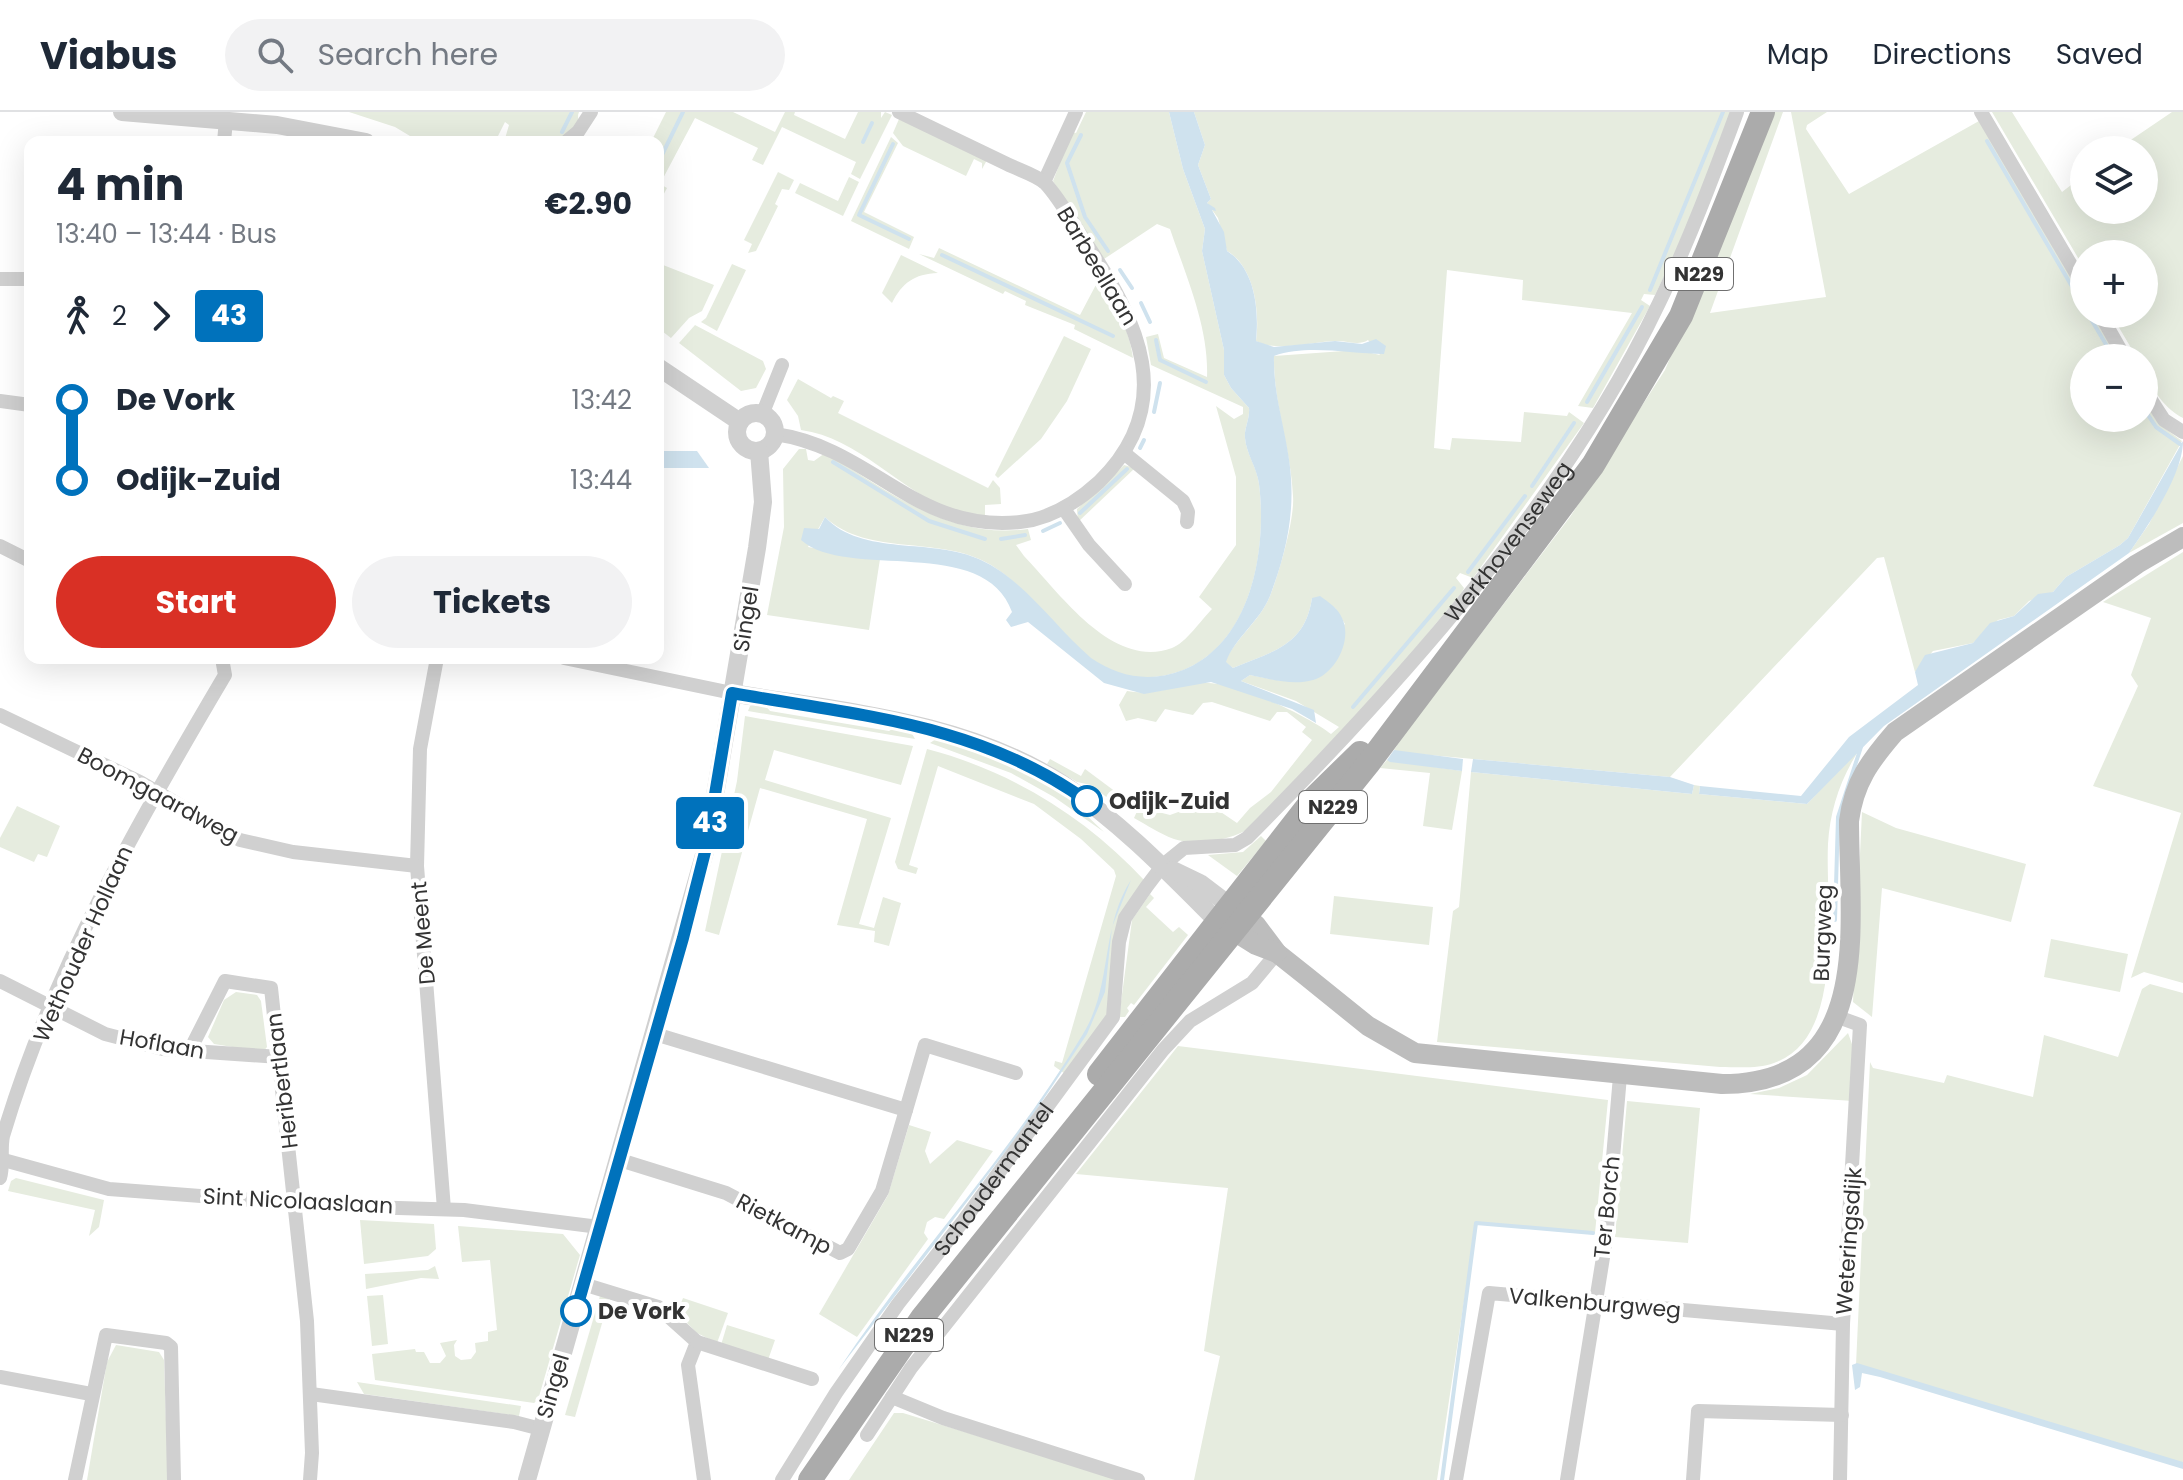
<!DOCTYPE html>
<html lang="en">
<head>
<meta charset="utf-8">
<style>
  :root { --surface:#fff; --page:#f2f2f3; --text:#1f2937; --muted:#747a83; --line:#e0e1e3; --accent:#d93025 }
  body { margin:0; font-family:Poppins,sans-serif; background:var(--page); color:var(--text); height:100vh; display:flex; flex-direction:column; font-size:30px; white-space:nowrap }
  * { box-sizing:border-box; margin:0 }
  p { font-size:26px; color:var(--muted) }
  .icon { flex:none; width:44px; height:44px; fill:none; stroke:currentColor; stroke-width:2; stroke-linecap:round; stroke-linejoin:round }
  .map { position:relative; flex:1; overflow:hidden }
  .panel { position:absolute; left:24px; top:24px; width:640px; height:528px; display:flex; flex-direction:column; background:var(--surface); border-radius:16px; box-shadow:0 8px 32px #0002 }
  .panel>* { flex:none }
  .badge { padding:0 16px; border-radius:6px; font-size:28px; line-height:52px }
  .tools { position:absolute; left:2070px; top:24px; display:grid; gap:16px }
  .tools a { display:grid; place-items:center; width:88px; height:88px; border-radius:50%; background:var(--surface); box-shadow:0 8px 32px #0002; font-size:40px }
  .map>.badge { position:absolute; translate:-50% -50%; box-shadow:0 0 0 4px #fff }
  .legs { display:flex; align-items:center; gap:12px; height:88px; padding:0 32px; font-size:26px }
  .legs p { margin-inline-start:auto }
  .overview { display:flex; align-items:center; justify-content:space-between; height:136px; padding:0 32px }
  h1 { font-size:44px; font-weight:700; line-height:60px }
  .cta { display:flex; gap:16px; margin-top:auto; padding:16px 32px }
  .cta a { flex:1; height:92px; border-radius:48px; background:var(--accent); color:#fff; font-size:32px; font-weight:700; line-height:92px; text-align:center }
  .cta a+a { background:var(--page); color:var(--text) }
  ul { padding:0 32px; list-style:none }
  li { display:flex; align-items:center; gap:28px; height:80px; font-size:30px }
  li i { display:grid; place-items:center; width:12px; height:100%; margin:0 10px; background:currentColor }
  li i::after { content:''; width:20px; height:20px; margin:-10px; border:6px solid; border-radius:50%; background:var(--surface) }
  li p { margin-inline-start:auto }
  li:first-child i { background:linear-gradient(#0000 50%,currentColor 0) }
  li:last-child i { background:linear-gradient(currentColor 50%,#0000 0) }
  header { display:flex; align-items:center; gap:48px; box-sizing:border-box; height:112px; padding:0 40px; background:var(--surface); border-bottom:2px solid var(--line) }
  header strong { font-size:38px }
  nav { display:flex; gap:44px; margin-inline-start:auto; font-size:28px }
  .search { width:560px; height:72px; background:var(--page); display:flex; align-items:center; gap:20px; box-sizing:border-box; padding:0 28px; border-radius:44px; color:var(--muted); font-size:30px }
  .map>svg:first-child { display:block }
  .green { fill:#e6ecdf }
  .water { fill:#cfe2ee }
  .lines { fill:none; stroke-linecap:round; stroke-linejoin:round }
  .stream { stroke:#cfe2ee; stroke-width:4 }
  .minor { stroke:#d0d0d0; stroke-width:14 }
  .tertiary { stroke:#d0d0d0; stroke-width:18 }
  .secondary { stroke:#bdbdbd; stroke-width:20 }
  .primary { stroke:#ababab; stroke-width:24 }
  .line-1-casing { stroke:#fff; stroke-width:18 }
  .line-1 { stroke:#0072bc; stroke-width:12 }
  .stop-1-dot { fill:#fff; stroke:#0072bc; stroke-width:4 }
  .labels { text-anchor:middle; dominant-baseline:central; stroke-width:8; stroke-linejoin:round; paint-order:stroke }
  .shield { fill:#fff; stroke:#707070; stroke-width:2 }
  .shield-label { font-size:20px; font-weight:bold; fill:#333 }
  .street-label { font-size:22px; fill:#333; stroke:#fff }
  .stop-label { font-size:22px; font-weight:bold; fill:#333; stroke:#fff; text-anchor:start }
</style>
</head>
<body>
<header>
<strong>Viabus</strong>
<div class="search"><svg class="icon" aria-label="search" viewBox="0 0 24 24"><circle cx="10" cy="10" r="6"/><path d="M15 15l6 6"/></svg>Search here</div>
<nav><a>Map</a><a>Directions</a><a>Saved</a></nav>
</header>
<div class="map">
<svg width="2183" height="1368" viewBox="0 0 2183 1368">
  <rect width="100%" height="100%" fill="#fff"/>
  <g class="green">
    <path d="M349,0H579C577,4 579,8 578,12C572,36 522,30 504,30L509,13L505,10L495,30H420L395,15Z"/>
    <polygon points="666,0 733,0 775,20 785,0 795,0 794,3 845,27 858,0 881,0 881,6 885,0 892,3 860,67 851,62 856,50 782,15 763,53 752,48 758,36 695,6 660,72 667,76 658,93 658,30 651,30"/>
    <path d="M1086,0H1169L1183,57L1205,117L1202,139L1224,238V263L1231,276L1249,296C1250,307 1244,316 1245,326C1246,341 1257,355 1259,372C1267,435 1253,528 1186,557C1159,568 1129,569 1104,555C1059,530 1034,479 991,453C940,422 869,446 825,405L808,435L880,447L869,518L767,503L784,415L783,357L799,337H806L808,348L814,349L825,341C889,379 949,428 1028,417L1031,428L1016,433L1024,444C1060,481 1112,558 1172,536C1186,531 1201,508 1212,497L1199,485L1236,433V365L1216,294L1234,307L1243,302V295L1151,253L1146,225L1158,222L1164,246L1207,265C1209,215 1186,164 1170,117L1157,112L1104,147L1053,69L1072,20L1076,21Z"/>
    <path d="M1194,0H1732L1686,119L1655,183L1644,182L1641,188L1650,194L1593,296L1578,294L1632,201L1522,188L1523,168L1447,158L1434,336L1450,338L1452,326L1521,330L1524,300L1567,304L1569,300L1584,311L1473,466L1460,461L1456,466L1464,476L1462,480L1385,573L1248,717C1232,728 1193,734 1174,727C1160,722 1147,713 1134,706L1139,695L1170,703L1206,690L1237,711L1250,696L1271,680L1312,628L1302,620L1306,615L1287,600H1277L1270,609L1212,590L1203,591L1193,603L1165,597L1156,610L1138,606L1126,609L1119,593L1127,579C1153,584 1174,574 1200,571C1231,567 1306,603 1331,622L1339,615L1296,589L1241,569L1250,563L1282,569L1345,512L1335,496L1312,486C1305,534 1273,539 1233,556L1225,550C1234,528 1260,509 1270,484C1279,462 1295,406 1293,384C1291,337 1273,291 1274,244L1358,238L1380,243L1368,228C1359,234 1348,229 1338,229C1312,229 1278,241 1256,229C1260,201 1255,155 1227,139L1218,106L1207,91L1211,87L1198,53L1205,33Z"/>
    <polygon points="1773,0 1783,0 1710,201 1826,185 1791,0 1827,0 1807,13 1806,17 1849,82 1979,9 2084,188 2084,202 2092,202 2118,246 2084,246 2084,306 2144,306 2144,290 2159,312 2182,329 2128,426 2120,433 2066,465 2053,480 2029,489 2014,504 1998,508 1973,531 1933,539 1915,560 1884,445 1877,446 1670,665 1396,640 1394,638 1406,620 1570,405 1665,258"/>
    <path d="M1992,0H2012L2062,80L2084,63V98H2144V38H2116L2172,0H2183V306C2163,296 2144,269 2144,246H2137L2111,202H2144V142H2084V156Z"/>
    <polygon points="899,7 987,48 982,57 982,51 974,47 966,64 903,34 893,21"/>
    <polygon points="891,25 898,31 864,100 914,125 909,137 851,109"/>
    <polygon points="778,60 794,68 789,78 782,77 775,92 778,94 756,139 748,141 752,132 744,128"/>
    <polygon points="849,65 859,70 843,104 795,81 800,71 838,89"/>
    <path d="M939,136L1080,203L1099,167C1115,192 1129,216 1133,246L1074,217L1075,213L1025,193L1026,189L1005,179L1003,182L919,142L934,146Z"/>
    <path d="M901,143L938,161C914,162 902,171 892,191L882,181Z"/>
    <polygon points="658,151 714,173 702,199 689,206 671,226 658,216"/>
    <polygon points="732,152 746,158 717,219 701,210 706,206"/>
    <polygon points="695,213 763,249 766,257 756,276 741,279 679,231"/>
    <polygon points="1064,224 1091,237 1067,289 1041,327 998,366 995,363"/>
    <path d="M798,267L831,286L833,284L844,289L838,301L988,376L993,368L1000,376L1001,392L985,393V405C915,402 870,327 801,318L798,304L787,288Z"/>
    <polygon points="2183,344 2183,411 2129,441 2149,412"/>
    <polygon points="1124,353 1135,356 1078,410 1077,397"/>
    <polygon points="2183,440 2183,871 2144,860 2131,866 2181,701 2093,674 2138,574 2131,563 2151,506 2103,490"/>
    <polygon points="750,594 766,594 770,599 889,619 894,616 910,618 915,627 748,599"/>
    <polygon points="745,604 913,634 901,673 774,638 765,668 891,706 859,812 874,816 883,785 901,791 889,834 874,830 875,819 837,813 867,707 760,676 719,823 705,819 737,669"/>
    <path d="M939,625C992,643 1041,665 1086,698L1084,701L1104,720L1054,685L1011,661L930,631Z"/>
    <path d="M1861,635C1841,665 1830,697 1828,732C1825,792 1847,926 1774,951C1758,957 1737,955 1720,955L1437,930L1453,799L1459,795L1471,660L1692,682L1694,673L1700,674L1699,682L1807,692Z"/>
    <path d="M927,637C1011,659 1086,705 1145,769L1138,779L1107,902L1068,964L1054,954L1055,949L1062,951L1116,764L1114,758L1081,727L1034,692L938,654L909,753L918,756L916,762L898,757L895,750Z"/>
    <polygon points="1050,647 1081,664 1085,657 1128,689 1123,698 1091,673 1077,670 1047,652"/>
    <polygon points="1387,648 1462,659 1452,718 1423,714 1430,661 1380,656"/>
    <polygon points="17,694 60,714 47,745 38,742 34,750 0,735 0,726"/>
    <polygon points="1862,700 1896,716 2026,752 2011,810 1882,776 1872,905 1853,890"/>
    <polygon points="1261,724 1266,729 1237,764 1208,743 1243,740"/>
    <polygon points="1150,782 1154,786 1146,795 1173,820 1179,815 1188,823 1134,893 1131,891 1127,896 1129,899 1125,905 1119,905 1132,808"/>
    <polygon points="1334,784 1433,795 1429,833 1330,822"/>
    <polygon points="2051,827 2128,842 2120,880 2044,865"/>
    <polygon points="2150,872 2183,881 2183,1354 1856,1253 1870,950 1873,956 1944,971 1947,963 2033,985 2044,923 2118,945 2142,877"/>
    <polygon points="236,880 257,883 261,889 267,935 263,940 214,932 208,925 224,888"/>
    <polygon points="1848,921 1853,935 1853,989 1750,982 1779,976 1807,963"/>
    <polygon points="1178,934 1608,988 1595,1121 1476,1110 1437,1368 1194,1368 1220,1244 1204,1239 1228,1076 1076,1062"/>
    <polygon points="1627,989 1700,996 1688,1131 1615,1125"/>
    <polygon points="909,1013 931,1020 925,1039 930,1052 957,1028 993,1039 944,1107 935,1105 927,1110 924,1121 928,1127 857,1225 819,1202 888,1083"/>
    <polygon points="16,1066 104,1088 99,1115 89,1124 95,1098 8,1079 11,1069"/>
    <polygon points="360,1108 434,1112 436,1137 428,1144 364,1152"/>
    <polygon points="458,1114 563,1122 580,1143 538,1288 534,1291 375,1268 372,1242 415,1237 416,1240 424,1240 430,1251 440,1251 446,1244 440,1231 457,1228 454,1233 455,1244 461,1248 471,1247 476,1240 475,1231 488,1229 488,1220 497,1218 490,1148 462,1150"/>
    <polygon points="435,1154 439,1167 421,1166 366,1177 365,1162 428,1158"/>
    <polygon points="383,1183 388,1232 372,1234 367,1184"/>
    <polygon points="600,1184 609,1187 575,1305 565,1303"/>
    <polygon points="683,1186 728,1201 717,1231 697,1221 677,1201"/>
    <polygon points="727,1213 775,1228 768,1248 721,1233"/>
    <polygon points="116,1233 159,1240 164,1248 168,1368 87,1368 107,1250"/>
    <polygon points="357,1270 521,1294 519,1304 364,1282"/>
    <polygon points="894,1301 903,1301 1122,1368 849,1368"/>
  </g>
  <g class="water">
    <path d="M1169,0H1194L1205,33L1198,53L1211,87L1207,91L1215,96L1216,99L1212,98L1224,120L1227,139C1256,157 1259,200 1256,229L1274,235L1335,229L1362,232L1376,227L1386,234L1384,242C1349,242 1308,232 1274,244C1273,278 1283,309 1288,341C1297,393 1288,436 1270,484C1260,509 1234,527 1226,550L1233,556C1273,539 1305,534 1312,486L1320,484C1328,490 1338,496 1342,506C1353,528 1335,562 1313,568C1293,574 1269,567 1250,563L1241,569L1314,598L1316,611L1292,597L1211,570L1144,582L1104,571L1028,510L1011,515L1006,508L1012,500C985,422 847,469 801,428L804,416L819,417L825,405C862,445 933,425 981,448C1024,468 1055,515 1091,546C1119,565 1150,571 1183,558C1252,530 1267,437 1259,372C1257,356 1246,341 1245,326C1244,316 1250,307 1249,296L1231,276L1224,263V238L1202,139L1205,117L1183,57Z"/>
    <path d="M2183,329C2183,362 2148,414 2129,441L1884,614L1807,692L1699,682L1700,674L1801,684L1849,625L1918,573L1915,560L1925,543L1973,531L1990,511L2014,504L2038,482L2053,480L2066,465L2120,433L2128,426Z"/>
    <polygon points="658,339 697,339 709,356 658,356"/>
    <polygon points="1394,638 1463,647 1462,659 1390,650 1387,648"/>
    <polygon points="1473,647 1670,665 1694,673 1692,682 1471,660"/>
    <path d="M1131,768L1112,815L1105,880L1087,922L1029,1009L839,1257C915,1142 1012,1041 1083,922C1113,873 1100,816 1131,768Z"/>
    <polygon points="1857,1251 2183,1350 2183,1357 1880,1265 1862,1261 1860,1275 1855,1278 1852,1253"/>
  </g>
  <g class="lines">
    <g class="stream">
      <polyline points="562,20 572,0"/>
      <polyline points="1081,23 1067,51 1085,105 1108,139"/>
      <polyline points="1987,29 2084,195"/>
      <polyline points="863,30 872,11"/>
      <polyline points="893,32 859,103 909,127"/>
      <polyline points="658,51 683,0"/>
      <polyline points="942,143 1113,224"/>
      <polyline points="1120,158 1132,176"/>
      <polyline points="1650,178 1723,0"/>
      <polyline points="1141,191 1150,210"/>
      <polyline points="2088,202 2114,246"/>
      <polyline points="1156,228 1160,248 1206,270"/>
      <polyline points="1587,290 1642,195"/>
      <polyline points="2144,297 2156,315 2180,332"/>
      <polyline points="1154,300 1160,271"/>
      <polyline points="1140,336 1144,328"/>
      <polyline points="833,350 929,409 985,427"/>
      <polyline points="1532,374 1574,311"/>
      <polyline points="1080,401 1127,357"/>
      <polyline points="1043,419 1060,411"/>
      <polyline points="1001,427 1025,423"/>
      <polyline points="1468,460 1525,384"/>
      <polyline points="1353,595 1454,476"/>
      <polyline points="1835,808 1838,705 1861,635"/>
      <polyline points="1442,1368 1476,1111 1593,1121"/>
    </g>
    <g class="minor">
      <polyline points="1981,0 2084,175"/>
      <polyline points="224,30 226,8"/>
      <polyline points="566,30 578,20 591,0"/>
      <polyline points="1044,70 1076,0"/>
      <polyline points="0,167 30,167"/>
      <polyline points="2100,202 2125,246"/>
      <polyline points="2144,277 2164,308 2183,320"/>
      <polyline points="0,289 30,293"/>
      <polyline points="762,303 782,253"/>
      <path d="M775,322C873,336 915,421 1020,410C1051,407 1076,391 1099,370C1179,292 1138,209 1086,131C1073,112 1061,88 1045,71C1036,63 1019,58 1007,52C971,35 935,17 899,0"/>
      <polyline points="1124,341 1183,389 1188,400 1187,410"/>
      <polyline points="1064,397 1089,433 1125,472"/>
      <polyline points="0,434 30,449"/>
      <polyline points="437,546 420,637 417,754 444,1097"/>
      <polyline points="564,546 732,581"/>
      <polyline points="0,603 140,670 240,728 293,740 417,754"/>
      <polyline points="0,869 105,922 163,937 280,945"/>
      <polyline points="1838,905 1860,913 1843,1212 1840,1368"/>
      <polyline points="189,940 225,869 271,876 307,1209 312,1341 310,1368"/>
      <polyline points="906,998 925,933 1016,961"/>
      <polyline points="0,1047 109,1077 333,1094 464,1098 599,1115"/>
      <polyline points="620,1048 726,1081 840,1141 848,1137 882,1079 906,998 655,922"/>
      <path d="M0,1066C4,1053 0,1038 3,1024C52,859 138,710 225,563L223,552"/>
      <polyline points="583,1172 658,1195 697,1230 688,1253 704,1368"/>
      <polyline points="697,1230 812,1267"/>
      <polyline points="0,1265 91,1282"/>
      <polyline points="311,1282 514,1310 541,1317"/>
      <polyline points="892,1285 943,1306 1138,1368"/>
      <polyline points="867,1323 911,1256 1163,938 1190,909 1252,871 1277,841"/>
      <polyline points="75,1368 106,1223 166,1231 171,1235 174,1368"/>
      <path id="s1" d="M782,1368L836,1281L898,1192L964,1108L1113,905L1119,830L1125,806L1147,774L1163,753L1184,736L1235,733L1247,726C1400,572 1565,389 1659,191C1689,129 1713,65 1737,0"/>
      <polyline points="1456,1368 1489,1181 1843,1212"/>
      <polyline points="1567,1368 1606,1127 1620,964"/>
      <polyline points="1693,1368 1698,1299 1842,1303"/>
    </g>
    <g class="tertiary">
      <polyline points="122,0 277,13 366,30"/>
      <polyline points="658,255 740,310"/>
      <circle cx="756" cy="320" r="19"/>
      <path d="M732,581C845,600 965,609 1063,672C1121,711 1168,760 1217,809"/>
      <polyline points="1173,758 1200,771 1229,793"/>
      <polyline points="527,1368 706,736 757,436 763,390 759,339"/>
    </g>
    <g class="secondary">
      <path d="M1235,797L1256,813L1277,841L1306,864L1368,914L1415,941L1722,972C1876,972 1849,816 1849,709C1854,670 1870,649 1895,620L2137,452L2183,425"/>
      <polyline points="1221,811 1256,833 1277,841"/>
    </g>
    <g class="primary">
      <polyline points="1099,962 1314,686 1360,641"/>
      <polyline points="810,1368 922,1206 1368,652 1593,353 1681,204 1763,0"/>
    </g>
  </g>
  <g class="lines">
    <g class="line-1-casing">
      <path id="line-1" d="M576,1199L683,826L706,736L732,581C860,604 978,611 1087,689"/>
    </g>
    <use href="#line-1" class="line-1"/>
  </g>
  <g class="stop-1-dot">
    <circle cx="1087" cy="689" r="14"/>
    <circle cx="576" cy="1199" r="14"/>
  </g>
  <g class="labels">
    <g class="shield">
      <rect x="1665" y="146" width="68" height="32" rx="6"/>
      <rect x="1299" y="679" width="68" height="32" rx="6"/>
      <rect x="875" y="1207" width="68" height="32" rx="6"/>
    </g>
    <g class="shield-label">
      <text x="1699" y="162">N229</text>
      <text x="1333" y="695">N229</text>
      <text x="909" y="1223">N229</text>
    </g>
    <g class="street-label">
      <text transform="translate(1097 154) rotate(59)">Barbeellaan</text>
      <text stroke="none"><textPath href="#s1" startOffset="1222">Werkhovenseweg</textPath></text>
      <text transform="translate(746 507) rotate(-81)">Singel</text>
      <text transform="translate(158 683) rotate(28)">Boomgaardweg</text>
      <text transform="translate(423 821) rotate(-95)">De Meent</text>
      <text transform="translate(1823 821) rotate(-88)">Burgweg</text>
      <text transform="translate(83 832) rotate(-66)">Wethouder Hollaan</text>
      <text transform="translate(162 932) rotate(10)">Hoflaan</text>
      <text transform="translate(282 969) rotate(-97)">Heribertlaan</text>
      <text stroke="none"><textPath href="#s1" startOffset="368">Schoudermantel</textPath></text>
      <text transform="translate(298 1089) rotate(3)">Sint Nicolaaslaan</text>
      <text transform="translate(1607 1095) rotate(-84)">Ter Borch</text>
      <text transform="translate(784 1112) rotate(28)">Rietkamp</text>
      <text transform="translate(1849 1129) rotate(-86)">Weteringsdijk</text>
      <text transform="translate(1595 1191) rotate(5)">Valkenburgweg</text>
      <text transform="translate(553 1274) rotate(-74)">Singel</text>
    </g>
    <g class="stop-label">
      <text x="1109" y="689">Odijk-Zuid</text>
      <text x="598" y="1199">De Vork</text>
    </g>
  </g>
</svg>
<div class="tools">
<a><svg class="icon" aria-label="layers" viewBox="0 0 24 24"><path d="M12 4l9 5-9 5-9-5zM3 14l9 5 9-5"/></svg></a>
<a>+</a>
<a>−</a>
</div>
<b class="badge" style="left:710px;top:711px;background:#0072bc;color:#fff">43</b>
<section class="panel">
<div class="overview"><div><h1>4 min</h1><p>13:40 – 13:44 · Bus</p></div><b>€2.90</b></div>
<div class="legs"><svg class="icon" aria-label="walk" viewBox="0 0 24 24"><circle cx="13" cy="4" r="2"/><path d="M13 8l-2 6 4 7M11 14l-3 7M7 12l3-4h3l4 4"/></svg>2<svg class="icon" aria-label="forward" viewBox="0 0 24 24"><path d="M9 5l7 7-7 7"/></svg><b class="badge" style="background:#0072bc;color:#fff">43</b></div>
<ul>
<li><i style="color:#0072bc"></i><b>De Vork</b><p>13:42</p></li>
<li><i style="color:#0072bc"></i><b>Odijk-Zuid</b><p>13:44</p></li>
</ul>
<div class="cta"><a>Start</a><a>Tickets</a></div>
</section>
</div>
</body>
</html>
